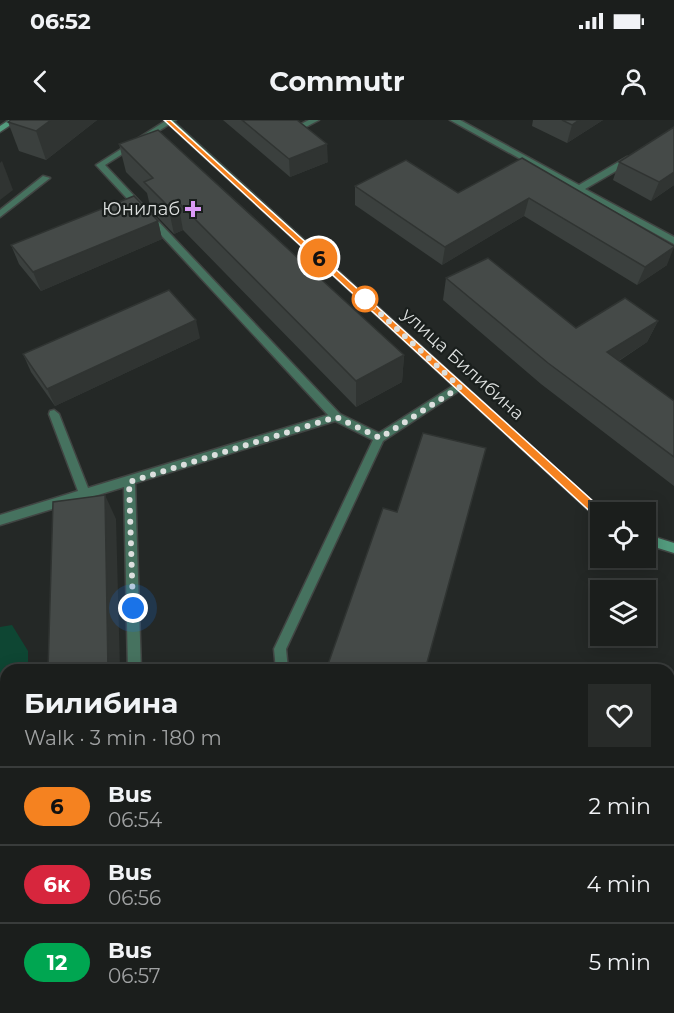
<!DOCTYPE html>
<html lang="en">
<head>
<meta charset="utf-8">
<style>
  :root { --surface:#1b1e1c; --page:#282b29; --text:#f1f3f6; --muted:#a0a2a3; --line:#393c3b }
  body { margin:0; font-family:Montserrat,sans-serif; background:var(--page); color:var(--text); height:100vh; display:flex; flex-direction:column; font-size:22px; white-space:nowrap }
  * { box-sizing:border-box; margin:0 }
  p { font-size:20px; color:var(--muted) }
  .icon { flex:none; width:33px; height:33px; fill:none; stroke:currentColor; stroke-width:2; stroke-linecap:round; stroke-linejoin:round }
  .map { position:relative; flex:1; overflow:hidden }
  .panel { position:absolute; left:0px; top:544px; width:675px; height:350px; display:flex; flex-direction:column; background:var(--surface); border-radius:18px 18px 0 0; box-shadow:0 3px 15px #0003,0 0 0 2px var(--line) }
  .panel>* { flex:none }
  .badge { padding:0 12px; border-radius:20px; font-size:21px; line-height:39px }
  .buttons { position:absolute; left:590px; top:382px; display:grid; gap:12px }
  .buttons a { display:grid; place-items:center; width:66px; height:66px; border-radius:0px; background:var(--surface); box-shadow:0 3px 15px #0003,0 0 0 2px var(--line); font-size:30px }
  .you { position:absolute; width:30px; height:30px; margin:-15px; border:4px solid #fff; border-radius:50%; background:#1a73e8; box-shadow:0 0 0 9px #1a73e833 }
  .map>.badge { position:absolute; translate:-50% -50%; box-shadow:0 0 0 3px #fff }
  .round { display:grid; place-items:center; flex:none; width:63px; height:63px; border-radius:0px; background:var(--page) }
  .headline { display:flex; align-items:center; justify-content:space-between; height:102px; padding:0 24px }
  h1 { font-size:28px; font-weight:700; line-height:45px }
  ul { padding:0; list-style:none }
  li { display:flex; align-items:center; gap:18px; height:78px; padding:0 24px; border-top:2px solid var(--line) }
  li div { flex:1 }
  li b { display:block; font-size:22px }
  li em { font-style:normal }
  li .badge { min-width:66px; font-weight:700; text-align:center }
  .status { display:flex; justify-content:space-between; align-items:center; height:42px; padding:0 30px; background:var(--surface); direction:ltr }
  .status svg { height:16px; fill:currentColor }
  header { display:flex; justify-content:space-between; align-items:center; height:78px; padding:0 24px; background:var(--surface); font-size:27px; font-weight:700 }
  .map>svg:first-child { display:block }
  .green { fill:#0e4633 }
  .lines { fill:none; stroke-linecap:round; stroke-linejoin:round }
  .lane-casing { stroke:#414543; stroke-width:3 }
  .secondary-casing { stroke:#414543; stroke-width:3 }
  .lane { fill:#46725f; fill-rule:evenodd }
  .secondary { fill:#539c7e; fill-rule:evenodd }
  .wall { fill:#3b403e }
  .shaded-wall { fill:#303432 }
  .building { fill:#454a48; stroke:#303432; stroke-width:1.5 }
  .line { fill:#f58220; stroke:#fff; stroke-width:1.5 }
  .walk { stroke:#dcdfde; stroke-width:6; stroke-dasharray:0 10.8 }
  .poi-dot { fill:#da9af6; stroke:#1a1f1d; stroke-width:2 }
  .stop-dot { fill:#fff; stroke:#f58220; stroke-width:3 }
  .labels { text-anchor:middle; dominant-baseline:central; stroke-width:4.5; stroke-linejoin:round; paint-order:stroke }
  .far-poi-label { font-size:18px; fill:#dcdfde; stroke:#1a1f1d; text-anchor:end }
  .far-street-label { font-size:18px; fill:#dcdfde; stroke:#1a1f1d }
</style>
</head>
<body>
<div class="status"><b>06:52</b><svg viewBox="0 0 49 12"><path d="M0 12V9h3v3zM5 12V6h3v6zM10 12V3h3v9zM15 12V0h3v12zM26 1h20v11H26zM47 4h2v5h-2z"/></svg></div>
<header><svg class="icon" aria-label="back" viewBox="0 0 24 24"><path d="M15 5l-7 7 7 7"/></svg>Commutr<svg class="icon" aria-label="person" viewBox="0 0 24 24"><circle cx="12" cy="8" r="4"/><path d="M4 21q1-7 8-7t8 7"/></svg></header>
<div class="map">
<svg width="674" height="893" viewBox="0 0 674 893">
  <rect width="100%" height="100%" fill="#242826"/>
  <polygon class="green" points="12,505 28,531 28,550 6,550 6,765 0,768 0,507"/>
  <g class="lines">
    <g class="lane-casing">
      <g id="lane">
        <polygon points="167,0 176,0 105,45 340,294 379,313 456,264 460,263 465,267 383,321 286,529 288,550 276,550 274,529 373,320 335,301 135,363 141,550 128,550 124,367 0,405 0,395 78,371 49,294 50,291 54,290 59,294 88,368 328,295 96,45"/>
        <polygon points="309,0 319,0 302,9 295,7"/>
        <polygon points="450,0 460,0 579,65 627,37 633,37 633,41 585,69 674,117 674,124"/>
        <polygon points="43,56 50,58 0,97 0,90"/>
      </g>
    </g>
    <g class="secondary-casing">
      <g id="secondary">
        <polygon points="9,0 18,0 0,12 0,6"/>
        <polygon points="164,0 172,0 605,393 600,393 600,399 596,397"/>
        <polygon points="645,414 674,423 674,433 645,424"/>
        <polygon points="669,601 674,603 674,617 669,615"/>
        <polygon points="6,868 6,885 0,887 0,870"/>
      </g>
    </g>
    <use href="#lane" class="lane"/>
    <use href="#secondary" class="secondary"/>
  </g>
  <g class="wall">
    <polygon points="11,0 97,0 46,40 19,31 8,2"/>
    <polygon points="223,0 297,0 328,42 290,57"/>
    <polygon points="533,0 603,0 567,23 532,6"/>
    <polygon points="119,24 404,235 402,262 356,287 183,110 174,114 151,90 147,73 126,52"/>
    <polygon points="522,38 667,145 637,165 524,96 442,145 355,85 355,66 458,73"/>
    <polygon points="619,42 674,65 651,81 613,60"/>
    <polygon points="158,101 162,119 41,171 19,144 11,125"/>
    <polygon points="446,158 576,208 658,201 647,222 619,241 674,281 674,366 541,264 443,180"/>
    <polygon points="200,218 55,286 31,252 23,234"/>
    <polygon points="669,648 674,649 674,743 669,741"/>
  </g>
  <g class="shaded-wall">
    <polygon points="51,0 97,0 46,40 36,11"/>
    <polygon points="579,0 603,0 567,23 572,5"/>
    <polygon points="327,24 328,42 290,57 289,39"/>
    <polygon points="2,41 13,70 0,80 0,43"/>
    <polygon points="674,52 674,65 651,81 659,62"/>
    <polygon points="529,78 524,96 442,145 445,127"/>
    <polygon points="178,82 183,110 174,114 168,86"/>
    <polygon points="158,101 162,119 41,171 33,152"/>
    <polygon points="674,127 667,145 637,165 645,147"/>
    <polygon points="196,200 200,218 55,286 47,269"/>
    <polygon points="658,201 647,222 598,254 607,232"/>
    <polygon points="404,235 402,262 356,287 356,261"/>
    <polygon points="105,375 116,399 120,550 108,550"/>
  </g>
  <g class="building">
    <polygon points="11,0 51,0 36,11 8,2"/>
    <polygon points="242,0 297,0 327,24 289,39"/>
    <polygon points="562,0 579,0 572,5"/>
    <polygon points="674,7 674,52 659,62 619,42"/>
    <polygon points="158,10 404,235 356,261 178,82 168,86 144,62 153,58 119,24"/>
    <polygon points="522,38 674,126 674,127 645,147 529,78 445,127 355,66 406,40 458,73"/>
    <polygon points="134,76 158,101 33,152 11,125"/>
    <polygon points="488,138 576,208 625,178 658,201 607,232 674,281 674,337 548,243 446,158"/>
    <polygon points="169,170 196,200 47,269 23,234"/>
    <polygon points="423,313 486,328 425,550 326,550 383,388 397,392"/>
    <polygon points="105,375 108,550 48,550 53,382"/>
    <polygon points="669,648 674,649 674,736 669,739"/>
    <polygon points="223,888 363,888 365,893 213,893"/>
  </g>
  <polygon class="line" points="164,0 170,0 604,391 604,397 596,397"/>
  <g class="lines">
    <polyline class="walk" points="133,488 129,362 336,297 380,318 460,267 358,173 365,179"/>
  </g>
  <path class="poi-dot" d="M190 80h6v6h6v6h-6v6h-6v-6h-6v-6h6z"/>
  <circle class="stop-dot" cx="365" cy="179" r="12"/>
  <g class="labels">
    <g class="far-poi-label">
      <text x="180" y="89">Юнилаб</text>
    </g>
    <g class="far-street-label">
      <text transform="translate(463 244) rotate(42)">улица Билибина</text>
    </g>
  </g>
</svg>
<div class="buttons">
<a><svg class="icon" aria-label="locate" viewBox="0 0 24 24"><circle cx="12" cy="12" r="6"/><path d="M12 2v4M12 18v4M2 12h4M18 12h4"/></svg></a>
<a><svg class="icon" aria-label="layers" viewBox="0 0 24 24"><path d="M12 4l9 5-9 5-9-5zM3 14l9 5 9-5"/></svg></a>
</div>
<div class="you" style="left:133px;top:488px"></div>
<b class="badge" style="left:319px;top:138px;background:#f58220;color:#111">6</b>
<section class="panel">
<div class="headline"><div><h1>Билибина</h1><p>Walk · 3 min · 180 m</p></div><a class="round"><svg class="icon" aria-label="heart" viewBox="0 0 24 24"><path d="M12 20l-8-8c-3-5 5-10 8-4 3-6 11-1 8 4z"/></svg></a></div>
<ul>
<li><span class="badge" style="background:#f58220;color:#111">6</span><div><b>Bus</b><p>06:54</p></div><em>2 min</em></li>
<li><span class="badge" style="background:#d7263d;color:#fff">6к</span><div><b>Bus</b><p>06:56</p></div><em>4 min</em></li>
<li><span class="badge" style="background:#00a651;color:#fff">12</span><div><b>Bus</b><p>06:57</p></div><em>5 min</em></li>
</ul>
</section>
</div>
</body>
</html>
